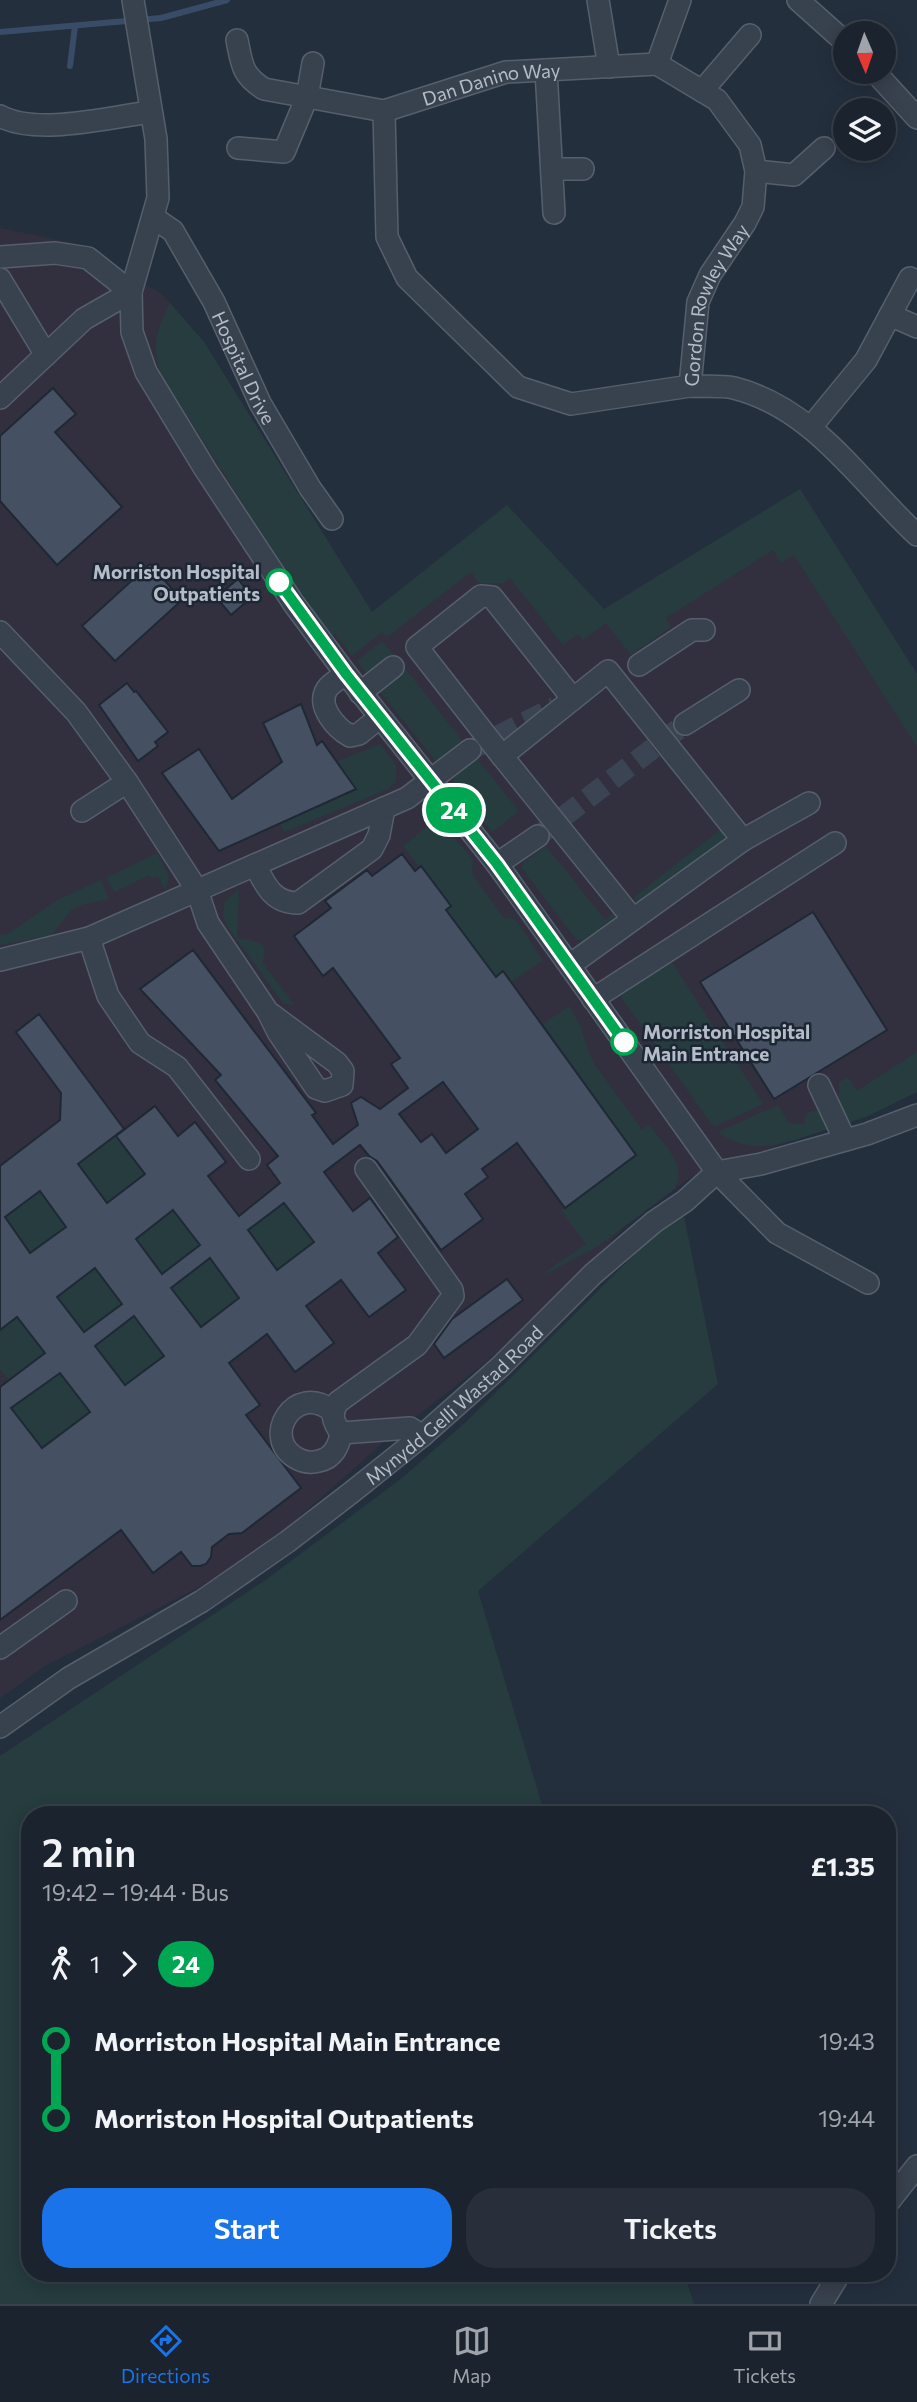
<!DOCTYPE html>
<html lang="en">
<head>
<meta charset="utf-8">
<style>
  :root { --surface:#1b232e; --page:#282f3a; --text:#f1f3f6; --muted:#a0a4aa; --line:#39404a; --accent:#1a73e8 }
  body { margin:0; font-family:Commissioner,sans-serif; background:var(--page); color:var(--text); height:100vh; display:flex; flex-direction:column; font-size:26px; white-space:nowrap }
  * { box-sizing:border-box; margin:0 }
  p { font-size:23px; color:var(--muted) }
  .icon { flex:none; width:38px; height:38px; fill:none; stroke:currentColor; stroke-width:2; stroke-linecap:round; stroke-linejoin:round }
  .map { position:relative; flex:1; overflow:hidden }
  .drawer { position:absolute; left:21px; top:1806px; width:875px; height:476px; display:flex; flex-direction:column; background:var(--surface); border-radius:28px; box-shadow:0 4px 18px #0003,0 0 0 2px var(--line) }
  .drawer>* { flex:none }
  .badge { padding:0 14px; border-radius:23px; font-size:24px; line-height:46px }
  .needle { width:46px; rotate:178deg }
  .tools { position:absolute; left:833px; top:21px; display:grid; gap:14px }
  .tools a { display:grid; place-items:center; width:63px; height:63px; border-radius:50%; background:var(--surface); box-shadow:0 4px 18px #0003,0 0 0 2px var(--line); font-size:35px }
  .map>.badge { position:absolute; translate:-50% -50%; box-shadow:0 0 0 4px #fff }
  .legs { display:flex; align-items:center; gap:10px; height:77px; padding:0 21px; font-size:23px }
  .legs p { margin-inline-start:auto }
  .summary { display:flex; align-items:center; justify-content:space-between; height:119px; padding:0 21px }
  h1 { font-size:38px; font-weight:600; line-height:52px }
  .cta { display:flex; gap:14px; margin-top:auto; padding:14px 21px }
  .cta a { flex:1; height:80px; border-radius:28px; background:var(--accent); color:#fff; font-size:28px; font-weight:600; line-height:80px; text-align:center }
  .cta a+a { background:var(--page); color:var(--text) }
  ul { padding:0 21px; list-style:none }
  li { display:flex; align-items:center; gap:24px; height:77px; font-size:26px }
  li i { display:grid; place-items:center; width:10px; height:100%; margin:0 9px; background:currentColor }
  li i::after { content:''; width:18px; height:18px; margin:-9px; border:5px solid; border-radius:50%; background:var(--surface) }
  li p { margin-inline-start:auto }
  li:first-child i { background:linear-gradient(#0000 50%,currentColor 0) }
  li:last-child i { background:linear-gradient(currentColor 50%,#0000 0) }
  .menu { display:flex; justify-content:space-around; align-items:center; height:98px; border-top:2px solid var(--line); background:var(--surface); font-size:19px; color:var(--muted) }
  .menu a { display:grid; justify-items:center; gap:4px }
  .menu .current { color:var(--accent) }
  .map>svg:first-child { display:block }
  .medical { fill:#32303f }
  .green { fill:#263c3f }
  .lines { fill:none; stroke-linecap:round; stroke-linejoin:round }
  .stream { stroke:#394c67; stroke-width:6 }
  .building { fill:#455162; stroke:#1f2835; stroke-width:2; fill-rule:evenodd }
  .minor-tunnel { stroke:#3a4453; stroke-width:21; stroke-dasharray:21 10; stroke-linecap:butt }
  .minor-casing { stroke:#565f6c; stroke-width:24 }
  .minor { stroke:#38414e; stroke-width:21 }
  .line-1-casing { stroke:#fff; stroke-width:16 }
  .line-1 { stroke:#00a651; stroke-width:10 }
  .stop-1-dot { fill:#fff; stroke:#00a651; stroke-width:3.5 }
  .labels { text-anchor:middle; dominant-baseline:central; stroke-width:5; stroke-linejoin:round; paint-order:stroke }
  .street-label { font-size:19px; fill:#b4bcc9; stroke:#1d2633 }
  .stop-label { font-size:19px; font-weight:bold; fill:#b4bcc9; stroke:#1d2633; text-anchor:end }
</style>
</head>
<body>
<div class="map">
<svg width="917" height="2304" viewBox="0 0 917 2304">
  <rect width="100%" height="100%" fill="#242f3e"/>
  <polygon class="medical" points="0,228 73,243 162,294 204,342 372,612 507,505 604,609 800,489 917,674 917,1092 868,1116 758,1152 690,1178 623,1228 569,1286 486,1362 385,1441 248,1562 45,1666 0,1698"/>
  <g class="green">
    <path d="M170,303L204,342L372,612L507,505L604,609L800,489L917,674V747L794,555L781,563L773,550L666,618L671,627L631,655L606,623L583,640L578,634L563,645L510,578L503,583H479L471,572L387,637L382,632L352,656L335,634L329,638L161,375C151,343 156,332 170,303Z"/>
    <polygon points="382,641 395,657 368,675 357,661"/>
    <polygon points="404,667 464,743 440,762 435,760 379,690 380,686"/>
    <polygon points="380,744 396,765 396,781 388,789 285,832 279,823 355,790 336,762"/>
    <polygon points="477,759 519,811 492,832 453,783 454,777"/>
    <polygon points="436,820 444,825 473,860 472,874 503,917 515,919 543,960 511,982 503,972 496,977 446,910 451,906 403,846"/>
    <polygon points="721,829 729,840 642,908 634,897"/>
    <polygon points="546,846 605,920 616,911 618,914 583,941 576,939 522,868 524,862"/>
    <polygon points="157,853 169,877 166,888 164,889 158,876 152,879 150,875 114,892 106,878"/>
    <polygon points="101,880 109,899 84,904 71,910 52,935 0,945 0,935 7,934 59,899"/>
    <path d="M239,889L237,938C252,941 272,940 262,962L294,1005L283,1003L227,926L223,914L225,901Z"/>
    <polygon points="668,961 673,964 763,1104 714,1127 616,990"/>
    <path d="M569,1006L580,1025L589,1053L595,1065L642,1130L649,1125C663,1144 690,1166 673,1190L598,1246L546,1274L545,1272L586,1244L561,1210L636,1155L543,1024Z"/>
    <polygon points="917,1052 917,1092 868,1116 845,1124 839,1113 839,1082 848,1077 857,1091"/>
    <path d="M778,1105L789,1123L805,1124V1117L809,1112L821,1110L829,1129C790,1141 754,1159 718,1132Z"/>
    <polygon points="115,1136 145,1174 107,1203 78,1164"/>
    <polygon points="40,1191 66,1227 30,1253 5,1217"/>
    <polygon points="284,1203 314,1242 277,1270 248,1230"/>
    <polygon points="173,1210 200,1245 162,1274 136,1239"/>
    <polygon points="684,1216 718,1384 478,1591 545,1815 30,1815 30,2273 684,2273 694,2304 0,2304 0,1756 267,1579 402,1478 467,1421 653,1236"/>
    <polygon points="210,1258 239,1298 201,1327 171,1288"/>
    <polygon points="95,1268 122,1304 84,1332 57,1297"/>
    <polygon points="134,1316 164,1356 125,1385 95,1346"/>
    <polygon points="17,1317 45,1353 9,1380 0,1369 0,1330"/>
    <polygon points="60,1373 90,1412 41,1447 11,1408"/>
  </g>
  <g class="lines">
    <g class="stream">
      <polyline points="0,32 161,18 227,0"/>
      <polyline points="70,66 75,26"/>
    </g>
  </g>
  <g class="building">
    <polygon points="53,388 76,414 55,432 122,507 57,565 0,501 0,436"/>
    <polygon points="150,564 182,600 115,661 82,626"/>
    <polygon points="238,579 252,597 231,615 216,597"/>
    <polygon points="127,683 134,692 136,691 168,732 155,742 158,746 138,761 99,705"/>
    <polygon points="301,704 317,745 322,741 356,789 219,851 162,773 199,749 232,799 282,762 263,723"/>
    <path d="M402,854L415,871L421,866L451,906L446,910L496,977L503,971L636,1155L565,1208L517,1143L482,1169L488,1177L465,1194L483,1219L441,1250L377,1161L369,1156L360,1145L324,1172L353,1211L370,1198L398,1237L378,1253L406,1290L369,1317L341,1280L306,1306L334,1343L295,1372L267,1334L229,1363L260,1405L246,1415L301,1488L242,1533L229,1534L212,1547L211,1557L206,1564L200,1566H192L181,1552L153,1573L121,1530L0,1620V1387L45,1353L17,1317L0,1330V1166L60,1120L61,1093L16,1032L39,1014L124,1129L78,1164L107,1203L145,1174L116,1136L155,1106L178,1136L195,1122L226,1162L208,1176L239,1216L280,1183L267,1165L278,1156L215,1080L221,1075L140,989L193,950L316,1113L312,1115L333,1144L358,1125L351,1103L361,1097L380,1109L408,1088L391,1064L400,1058L333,968L323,976L294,936L331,908L325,901L367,870L372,876ZM443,1082L478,1129L446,1153L432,1134L421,1142L399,1114ZM40,1191L66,1227L30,1253L5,1217ZM284,1203L314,1242L277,1270L248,1230ZM173,1210L200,1245L162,1274L136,1239ZM210,1258L239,1298L201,1327L171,1288ZM95,1268L122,1304L84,1332L57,1297ZM134,1316L164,1356L125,1385L95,1346ZM60,1373L90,1412L42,1448L11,1408Z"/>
    <polygon points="813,912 887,1030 774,1099 700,982"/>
    <polygon points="507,1279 523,1300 444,1358 434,1344 452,1319"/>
  </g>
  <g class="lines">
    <g class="minor-tunnel">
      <polyline points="470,750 555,707"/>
      <polyline points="538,836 685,724"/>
    </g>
    <g class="minor-casing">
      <g id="minor">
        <polyline points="133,0 156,139 158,198 131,292 132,332 146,372 205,469 294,604 346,674 497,864 717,1172 777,1233 868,1283"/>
        <polyline points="598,0 609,67"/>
        <polyline points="798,0 845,42"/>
        <path id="s1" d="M237,40C242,65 242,75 264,89L384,111L506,72L657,64"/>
        <polyline points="657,64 680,0"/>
        <polyline points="546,70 554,213"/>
        <polyline points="875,72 917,118"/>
        <polyline points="702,91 750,35"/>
        <path id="s2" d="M384,111L387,237L407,278L518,387L571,404L690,386L698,302L710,275L745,223L753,207L756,171L750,145L717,100L657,64"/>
        <path d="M0,116C37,136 109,117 151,112"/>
        <polyline points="238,148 284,152 307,97 313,63"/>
        <polyline points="552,169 583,169"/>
        <polyline points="756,171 794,175 824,148"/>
        <path id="s3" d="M154,218L173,231L214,302L260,403L310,488L332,519"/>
        <polyline points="0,257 55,253 88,258 131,292"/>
        <polyline points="0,279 46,355"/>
        <polyline points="890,315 917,327"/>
        <path d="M690,386C704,387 720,385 734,388C814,408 860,482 917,535"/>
        <polyline points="0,398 84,319 131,292"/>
        <polyline points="811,427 866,360 910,278"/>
        <polyline points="0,632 76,712 127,782 197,890 208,923 268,1012 278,1032 316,1088 325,1091 342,1085 343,1071 337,1063 268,1012"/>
        <polyline points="639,665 692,630 704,630"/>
        <path d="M346,674C341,678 331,683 327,689C316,706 336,728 350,736L359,734L380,717"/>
        <polyline points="360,693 393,667"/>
        <polyline points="685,724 739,690"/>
        <polyline points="502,756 417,647 481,596 492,597 573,699"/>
        <polyline points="82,811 127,782"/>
        <polyline points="497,864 538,836"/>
        <path d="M255,865C265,884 272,903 298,903L372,849L379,835L384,808"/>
        <polyline points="633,919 502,756 608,671 743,840"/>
        <polyline points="89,938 108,996 140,1043 177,1067 249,1159"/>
        <polyline points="0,960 89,938 407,798 470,750"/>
        <polyline points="570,965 743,840 809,803"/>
        <polyline points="593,999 835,843"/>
        <polyline points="819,1085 845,1140"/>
        <path d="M366,1169L452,1290L453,1296L417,1345L338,1402C330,1414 333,1422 341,1433L410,1428L422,1436"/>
        <path d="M332,1411C295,1381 259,1439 298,1459C304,1462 312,1463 319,1461C333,1458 339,1446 341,1433"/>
        <polyline points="0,1648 66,1601"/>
        <path id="s4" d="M0,1727L69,1678L202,1601L287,1542L352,1492L422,1436L501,1366L593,1274L654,1222L685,1201L717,1172L761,1164L867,1134L917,1115"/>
        <polyline points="887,2204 917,2166"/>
        <polyline points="821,2304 840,2273"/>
      </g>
    </g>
    <use href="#minor" class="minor"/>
  </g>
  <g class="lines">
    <g class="line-1-casing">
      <polyline id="line-1" points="279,582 346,674 497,864 624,1042"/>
    </g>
    <use href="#line-1" class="line-1"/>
  </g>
  <g class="stop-1-dot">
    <circle cx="279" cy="582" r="12"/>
    <circle cx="624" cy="1042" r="12"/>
  </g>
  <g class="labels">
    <g class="street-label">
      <text stroke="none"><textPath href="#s1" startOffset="292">Dan Danino Way</textPath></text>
      <text stroke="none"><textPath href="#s2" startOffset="590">Gordon Rowley Way</textPath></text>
      <text stroke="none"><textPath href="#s3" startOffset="177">Hospital Drive</textPath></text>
      <text stroke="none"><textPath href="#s4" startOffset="558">Mynydd Gelli Wastad Road</textPath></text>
    </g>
    <g class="stop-label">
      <text x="260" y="571">Morriston Hospital<tspan x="260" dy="22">Outpatients</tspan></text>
      <text x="643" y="1031" text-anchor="start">Morriston Hospital<tspan x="643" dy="22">Main Entrance</tspan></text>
    </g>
  </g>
</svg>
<div class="tools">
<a><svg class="needle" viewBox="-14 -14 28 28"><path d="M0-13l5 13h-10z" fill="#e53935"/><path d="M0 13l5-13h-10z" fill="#a0a4aa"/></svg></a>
<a><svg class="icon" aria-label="layers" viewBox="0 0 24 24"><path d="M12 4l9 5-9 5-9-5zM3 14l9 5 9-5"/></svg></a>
</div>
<b class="badge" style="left:454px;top:810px;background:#00a651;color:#fff">24</b>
<section class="drawer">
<div class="summary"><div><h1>2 min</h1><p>19:42 – 19:44 · Bus</p></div><b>£1.35</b></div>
<div class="legs"><svg class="icon" aria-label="walk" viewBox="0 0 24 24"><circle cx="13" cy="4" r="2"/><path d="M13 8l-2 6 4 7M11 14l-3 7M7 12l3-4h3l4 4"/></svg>1<svg class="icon" aria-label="forward" viewBox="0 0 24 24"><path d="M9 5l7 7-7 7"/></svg><b class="badge" style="background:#00a651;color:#fff">24</b></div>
<ul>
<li><i style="color:#00a651"></i><b>Morriston Hospital Main Entrance</b><p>19:43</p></li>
<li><i style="color:#00a651"></i><b>Morriston Hospital Outpatients</b><p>19:44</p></li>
</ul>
<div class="cta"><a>Start</a><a>Tickets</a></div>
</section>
</div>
<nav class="menu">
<a class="current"><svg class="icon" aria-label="directions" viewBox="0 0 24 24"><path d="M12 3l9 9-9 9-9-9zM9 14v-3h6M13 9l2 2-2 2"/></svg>Directions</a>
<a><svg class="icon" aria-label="map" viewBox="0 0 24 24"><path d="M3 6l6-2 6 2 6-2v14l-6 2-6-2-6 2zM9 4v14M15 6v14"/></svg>Map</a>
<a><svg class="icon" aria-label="tickets" viewBox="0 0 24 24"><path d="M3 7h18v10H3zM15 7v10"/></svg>Tickets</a>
</nav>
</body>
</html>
